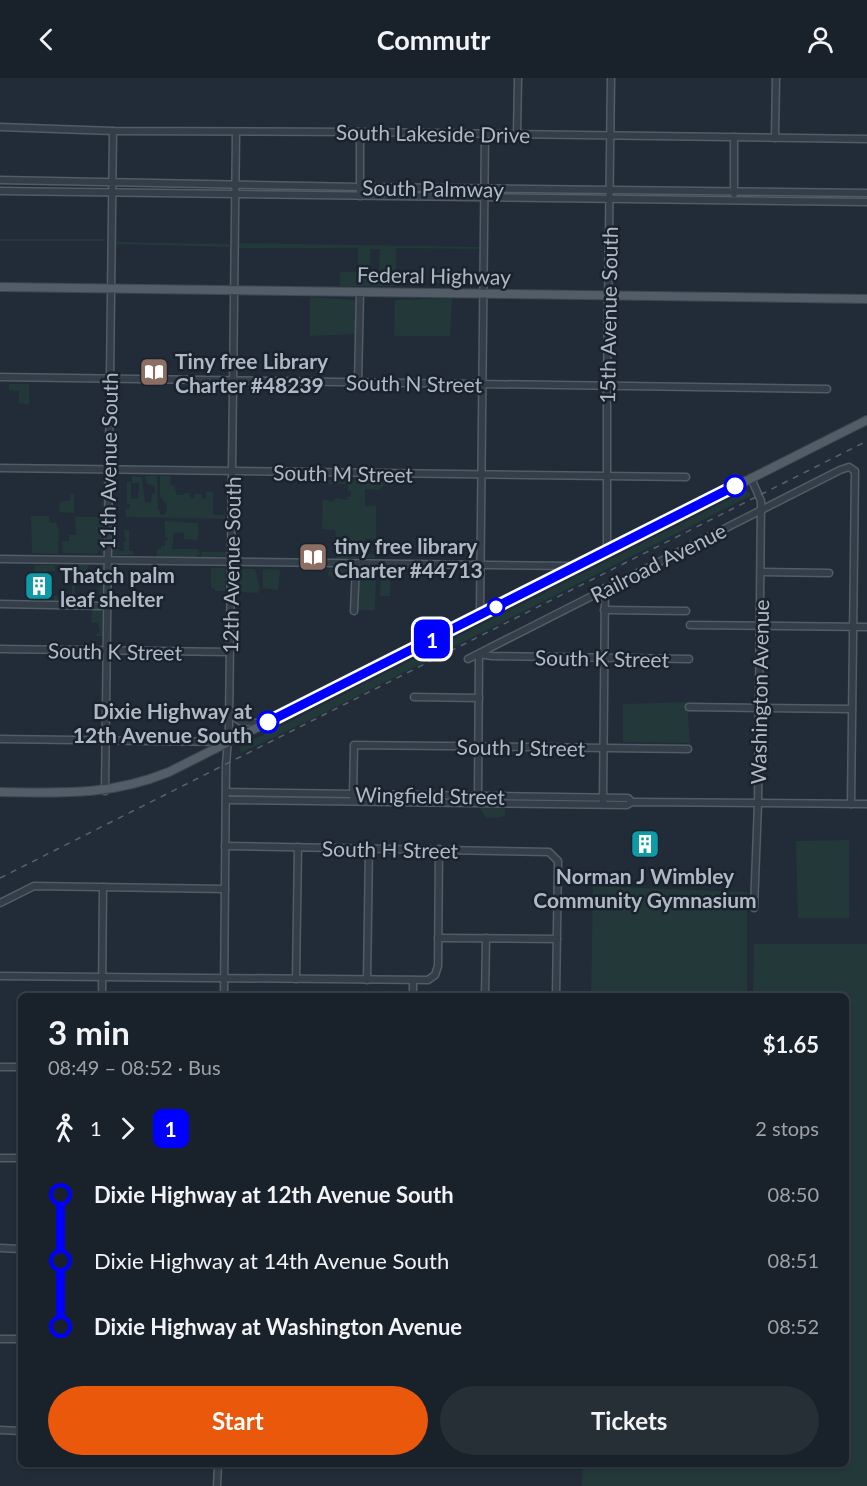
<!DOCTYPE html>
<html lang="en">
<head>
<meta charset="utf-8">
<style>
  :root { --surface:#19212a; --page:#262e36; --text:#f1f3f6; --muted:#9fa3a8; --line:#373e47; --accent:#ea580c }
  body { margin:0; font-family:Lato,sans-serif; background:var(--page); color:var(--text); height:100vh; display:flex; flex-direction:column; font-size:22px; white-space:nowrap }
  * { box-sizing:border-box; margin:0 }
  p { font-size:20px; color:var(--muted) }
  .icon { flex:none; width:33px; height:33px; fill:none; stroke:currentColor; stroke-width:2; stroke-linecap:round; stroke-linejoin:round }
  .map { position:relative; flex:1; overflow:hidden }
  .details { position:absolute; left:18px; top:915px; width:831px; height:474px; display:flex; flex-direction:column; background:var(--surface); border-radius:9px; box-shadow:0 2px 4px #0004,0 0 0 2px var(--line) }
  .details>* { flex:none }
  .badge { padding:0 12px; border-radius:9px; font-size:21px; line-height:39px }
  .map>.badge { position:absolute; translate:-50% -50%; box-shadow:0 0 0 3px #fff }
  .legs { display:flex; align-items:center; gap:9px; height:66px; padding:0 30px; font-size:20px }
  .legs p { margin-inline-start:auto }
  .headline { display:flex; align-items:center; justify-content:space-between; height:102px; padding:0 30px }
  h1 { font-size:33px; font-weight:700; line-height:45px }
  .action { display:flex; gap:12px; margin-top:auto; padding:12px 30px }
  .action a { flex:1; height:69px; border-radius:36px; background:var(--accent); color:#fff; font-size:24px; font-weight:700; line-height:69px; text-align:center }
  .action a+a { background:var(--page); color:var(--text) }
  ul { padding:0 30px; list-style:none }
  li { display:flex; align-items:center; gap:21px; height:66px; font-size:22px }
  li i { display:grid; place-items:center; width:9px; height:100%; margin:0 8px; background:currentColor }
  li i::after { content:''; width:15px; height:15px; margin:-8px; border:4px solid; border-radius:50%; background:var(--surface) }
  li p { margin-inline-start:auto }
  li:first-child i { background:linear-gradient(#0000 50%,currentColor 0) }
  li:last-child i { background:linear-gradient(currentColor 50%,#0000 0) }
  header { display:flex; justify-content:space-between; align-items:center; height:78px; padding:0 30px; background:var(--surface); font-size:27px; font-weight:700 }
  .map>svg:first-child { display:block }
  .green { fill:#233839; fill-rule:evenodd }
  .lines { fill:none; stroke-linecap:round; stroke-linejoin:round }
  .minor-casing { stroke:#525c66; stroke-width:9 }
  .major-casing { stroke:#3e4752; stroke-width:10 }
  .minor { stroke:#343e48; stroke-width:6 }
  .major { stroke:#525d68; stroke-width:8 }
  .rail { stroke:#56636f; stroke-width:1.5; stroke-dasharray:6 6; stroke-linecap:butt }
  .line-1-casing { stroke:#fff; stroke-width:14 }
  .line-1 { stroke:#00f; stroke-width:9 }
  .stop-1-dot { fill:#fff; stroke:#00f; stroke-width:3 }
  .labels { text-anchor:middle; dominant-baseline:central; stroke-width:5; stroke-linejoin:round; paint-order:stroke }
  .street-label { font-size:21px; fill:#afb9c5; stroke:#1a232d }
  .poi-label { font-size:21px; font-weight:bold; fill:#afb9c5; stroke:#1a232d; text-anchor:start }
  .stop-label { font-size:21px; font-weight:bold; fill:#afb9c5; stroke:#1a232d; text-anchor:end }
</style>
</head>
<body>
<header><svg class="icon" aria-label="back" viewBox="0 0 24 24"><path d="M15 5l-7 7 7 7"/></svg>Commutr<svg class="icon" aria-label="person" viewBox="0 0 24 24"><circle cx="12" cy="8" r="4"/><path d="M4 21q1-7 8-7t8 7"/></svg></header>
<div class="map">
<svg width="867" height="1408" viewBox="0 0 867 1408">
  <rect width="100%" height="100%" fill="#212c38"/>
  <g class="green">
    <rect x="0" y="161" width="105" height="2"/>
    <polygon points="114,164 230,166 230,169 114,166"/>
    <path d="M239,165L479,169V171L396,170V208H340V194H358V170H239ZM370,171H380L379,199L371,198Z"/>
    <polygon points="437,192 452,192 452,205 436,205"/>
    <polygon points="310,219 355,222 355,256 310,258"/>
    <polygon points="452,220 450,258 395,258 394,256 395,222"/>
    <polygon points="9,306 29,306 29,327 19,325 19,313 9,312"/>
    <polygon points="132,398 142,399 145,425 151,424 152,416 155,416 155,409 146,405 145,398 157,398 158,432 160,433 160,437 166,436 167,427 160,418 160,398 170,398 171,407 174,407 177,417 184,417 184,415 190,415 191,421 194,420 195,416 201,416 202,420 206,421 206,414 213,414 213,437 225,437 225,441 126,439 126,431 130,430 130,426 127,426 127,404 131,404 131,421 138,421 139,405 132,405"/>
    <polygon points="103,400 105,400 105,476 101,476 101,471 96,476 63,475 62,463 69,463 69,457 76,457 75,439 102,439"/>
    <polygon points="386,401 386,407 378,412 365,411 365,428 376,428 376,461 365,461 363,470 364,475 376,477 375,480 336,481 337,474 349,475 351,461 346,458 336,459 335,452 322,451 323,421 332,424 337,420 347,422 347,419 351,419 351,413 348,413 348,406 328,406 328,402"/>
    <polygon points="746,413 751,416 750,418 316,639 241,675 239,669"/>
    <polygon points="71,416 74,416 74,435 59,434 60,424 70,422"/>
    <polygon points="31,438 49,438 49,444 56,445 59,453 58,476 32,475"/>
    <polygon points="165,443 198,445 198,462 184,461 184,454 174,455 172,471 198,471 199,474 226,474 226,478 202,479 201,474 194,481 156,481 157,471 161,471 161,468 165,468 165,463 168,462 168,459 165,459"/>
    <polygon points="124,452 129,452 129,473 133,473 133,477 111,477 110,462 117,462 118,473 124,473 124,464 126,464"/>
    <polygon points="35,487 55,487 55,493 47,493 47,506 44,507 46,521 49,521 49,524 53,524 54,518 58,518 59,525 72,526 72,487 88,487 88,493 75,493 75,524 99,525 100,487 103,488 102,558 96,558 96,556 100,555 98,545 91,544 92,530 29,524 30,511 35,511 35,505 44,505 44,497 34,493"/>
    <polygon points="211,490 225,490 225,513 215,513 214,510 211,510"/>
    <polygon points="243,491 255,491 260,510 258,515 238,514 238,495"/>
    <polygon points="263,491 280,492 278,512 263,510"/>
    <polygon points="329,491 347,491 348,501 343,501 343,499 331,500 331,497 328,498"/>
    <polygon points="376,491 375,532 358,532 360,492"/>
    <polygon points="381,492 391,492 390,518 380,518"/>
    <polygon points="687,624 690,665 623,664 623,626"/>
    <polygon points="480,730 505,730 505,737 501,739 486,740"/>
    <polygon points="849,762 849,840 798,840 796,763"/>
    <polygon points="593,808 747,814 747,918 591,918"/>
    <polygon points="754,866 867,866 867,1408 582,1408 583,1386 846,1386 846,918 753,918"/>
  </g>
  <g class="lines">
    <g class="minor-casing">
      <g id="minor">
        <polyline points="0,49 113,53 364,54 867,61"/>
        <polyline points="517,56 518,0"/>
        <polyline points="775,60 776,0"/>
        <polyline points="0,102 360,109 867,115"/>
        <polyline points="0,113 867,124"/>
        <polyline points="734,116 734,59"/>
        <polyline points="360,118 360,54"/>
        <polyline points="0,299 827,311"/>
        <polyline points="358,305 360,214"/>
        <polyline points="0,390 686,399"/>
        <polyline points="751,400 761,423 758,725 754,830"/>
        <polyline points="607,473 607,308 611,0"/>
        <polyline points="0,481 575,488"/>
        <polyline points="761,494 829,495"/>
        <polyline points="0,526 101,528"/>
        <polyline points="604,532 686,533"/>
        <polyline points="354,533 356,486"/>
        <polyline points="480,537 485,56"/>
        <polyline points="690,547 867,549"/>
        <polyline points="0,571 230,574"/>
        <polyline points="468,581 840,392 849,389 855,393 851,726"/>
        <polyline points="414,619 479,620"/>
        <polyline points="689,629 852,631"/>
        <polyline points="229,635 240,643 264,646"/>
        <polyline points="0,661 227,664"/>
        <polyline points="105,713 113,53"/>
        <polyline points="226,714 628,720 632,724"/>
        <polyline points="353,719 354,667 688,671"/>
        <polyline points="478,719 479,576 492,578 689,581"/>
        <polyline points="226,722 627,727 632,724 867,726"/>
        <polyline points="603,723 605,510"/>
        <polyline points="225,768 549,774 558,783 556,918"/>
        <polyline points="0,825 34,808 225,811"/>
        <polyline points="438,860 557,861"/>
        <polyline points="0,898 428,902 435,897 438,888 439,771"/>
        <polyline points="296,901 298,769"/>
        <polyline points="367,902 369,770"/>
        <polyline points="102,918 103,809"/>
        <polyline points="224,918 226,687 229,648 236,55"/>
        <polyline points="413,918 413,902"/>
        <polyline points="485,918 486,860"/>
        <polyline points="0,989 21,989"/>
        <polyline points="0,1080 21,1080"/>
        <polyline points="0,1170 21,1171"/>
        <polyline points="0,1261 21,1261"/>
        <polyline points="0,1352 21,1353"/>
        <polyline points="383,1386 540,1386"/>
        <polyline points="217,1408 218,1386"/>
      </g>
    </g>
    <g class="major-casing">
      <g id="major">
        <polyline points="0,209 867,221"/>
        <path d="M0,714C62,715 110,718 169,694L867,342"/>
      </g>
    </g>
    <use href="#minor" class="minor"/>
    <use href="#major" class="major"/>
    <polyline class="rail" points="0,800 867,363"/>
  </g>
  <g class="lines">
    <g class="line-1-casing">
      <polyline id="line-1" points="268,644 735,408"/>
    </g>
    <use href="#line-1" class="line-1"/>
  </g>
  <defs>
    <g id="library-square" transform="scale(1.5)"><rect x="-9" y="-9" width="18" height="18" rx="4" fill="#8d6e63" stroke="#1a232d"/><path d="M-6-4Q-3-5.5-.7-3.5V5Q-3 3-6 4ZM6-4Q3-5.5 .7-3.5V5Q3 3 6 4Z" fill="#fff"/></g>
    <g id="building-square" transform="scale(1.5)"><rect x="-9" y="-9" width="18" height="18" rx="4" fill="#0f9aa8" stroke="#1a232d"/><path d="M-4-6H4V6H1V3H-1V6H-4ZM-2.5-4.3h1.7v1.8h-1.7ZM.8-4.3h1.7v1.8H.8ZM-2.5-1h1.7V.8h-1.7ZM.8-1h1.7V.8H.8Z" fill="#fff"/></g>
  </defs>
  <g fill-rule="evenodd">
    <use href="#library-square" x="154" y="294"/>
    <use href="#library-square" x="313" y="479"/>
    <use href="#building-square" x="39" y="508"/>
    <use href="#building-square" x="645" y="766"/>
  </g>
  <g class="stop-1-dot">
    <circle cx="735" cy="408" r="10"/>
    <circle cx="496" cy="529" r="8"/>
    <circle cx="268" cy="644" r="10"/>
  </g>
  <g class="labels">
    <g class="street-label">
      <text transform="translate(433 55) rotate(1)">South Lakeside Drive</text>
      <text transform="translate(433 110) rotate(1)">South Palmway</text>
      <text transform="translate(434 197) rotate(1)">Federal Highway</text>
      <text transform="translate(608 237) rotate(-89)">15th Avenue South</text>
      <text transform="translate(414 305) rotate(1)">South N Street</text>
      <text transform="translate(108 383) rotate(-89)">11th Avenue South</text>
      <text transform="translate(343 395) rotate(1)">South M Street</text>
      <text transform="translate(658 484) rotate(-27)">Railroad Avenue</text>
      <text transform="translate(231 487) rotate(-89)">12th Avenue South</text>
      <text transform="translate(115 573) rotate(1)">South K Street</text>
      <text transform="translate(602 580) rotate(1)">South K Street</text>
      <text transform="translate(759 614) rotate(-89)">Washington Avenue</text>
      <text transform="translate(521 669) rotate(1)">South J Street</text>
      <text transform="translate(430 717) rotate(1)">Wingfield Street</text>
      <text transform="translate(390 771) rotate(1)">South H Street</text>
    </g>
    <g class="poi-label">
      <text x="175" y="282">Tiny free Library<tspan x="175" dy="24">Charter #48239</tspan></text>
      <text x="334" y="467">tiny free library<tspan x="334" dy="24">Charter #44713</tspan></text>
      <text x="60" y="496">Thatch palm<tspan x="60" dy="24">leaf shelter</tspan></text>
      <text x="645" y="797" text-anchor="middle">Norman J Wimbley<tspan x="645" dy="24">Community Gymnasium</tspan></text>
    </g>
    <g class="stop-label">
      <text x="252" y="632">Dixie Highway at<tspan x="252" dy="24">12th Avenue South</tspan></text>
    </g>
  </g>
</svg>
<b class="badge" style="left:432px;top:561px;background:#00f;color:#fff">1</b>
<section class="details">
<div class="headline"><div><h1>3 min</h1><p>08:49 – 08:52 · Bus</p></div><b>$1.65</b></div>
<div class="legs"><svg class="icon" aria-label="walk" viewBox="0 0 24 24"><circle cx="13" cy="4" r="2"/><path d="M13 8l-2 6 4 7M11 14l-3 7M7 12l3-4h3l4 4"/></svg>1<svg class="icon" aria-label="forward" viewBox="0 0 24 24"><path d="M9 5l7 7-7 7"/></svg><b class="badge" style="background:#00f;color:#fff">1</b><p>2 stops</p></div>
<ul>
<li><i style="color:#00f"></i><b>Dixie Highway at 12th Avenue South</b><p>08:50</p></li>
<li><i style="color:#00f"></i><span>Dixie Highway at 14th Avenue South</span><p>08:51</p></li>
<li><i style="color:#00f"></i><b>Dixie Highway at Washington Avenue</b><p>08:52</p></li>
</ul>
<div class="action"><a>Start</a><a>Tickets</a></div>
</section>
</div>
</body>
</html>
